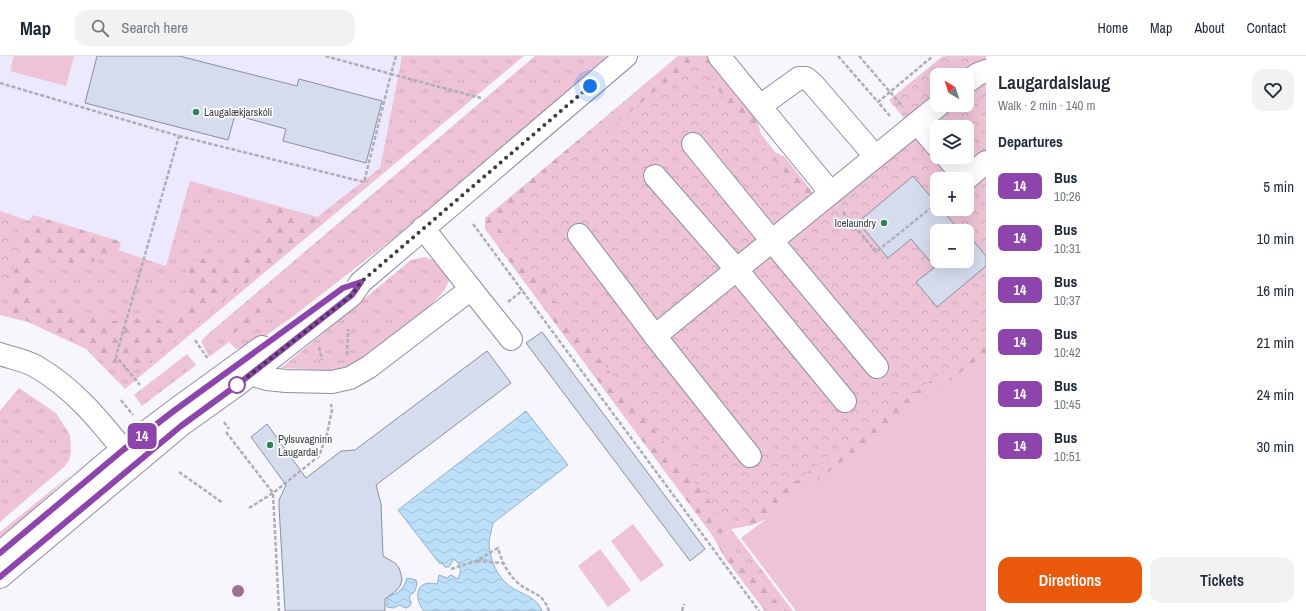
<!DOCTYPE html>
<html lang="en">
<head>
<meta charset="utf-8">
<style>
  :root { --surface:#fff; --page:#f2f2f3; --text:#1f2937; --muted:#747a83; --line:#e0e1e3; --accent:#ea580c }
  body { margin:0; font-family:"Archivo Narrow",sans-serif; background:var(--page); color:var(--text); height:100vh; display:flex; flex-direction:column; font-size:15px; white-space:nowrap }
  * { box-sizing:border-box; margin:0 }
  p { font-size:13px; color:var(--muted) }
  .icon { flex:none; width:22px; height:22px; fill:none; stroke:currentColor; stroke-width:2; stroke-linecap:round; stroke-linejoin:round }
  .map { position:relative; flex:1; overflow:hidden }
  .side { display:flex; flex-direction:column; background:var(--surface); width:320px }
  .side>* { flex:none }
  .badge { padding:0 8px; border-radius:6px; font-size:14px; line-height:26px }
  .needle { width:26px; rotate:322deg }
  .tools { position:absolute; left:930px; top:12px; display:grid; gap:8px }
  .tools a { display:grid; place-items:center; width:44px; height:44px; border-radius:8px; background:var(--surface); box-shadow:0 4px 16px #0002; font-size:20px }
  .you { position:absolute; width:20px; height:20px; margin:-10px; border:3px solid #fff; border-radius:50%; background:#1a73e8; box-shadow:0 0 0 6px #1a73e833 }
  .map>.badge { position:absolute; translate:-50% -50%; box-shadow:0 0 0 2px #fff }
  h2 { padding:0 12px; font-size:15px; line-height:36px }
  .round { display:grid; place-items:center; flex:none; width:42px; height:42px; border-radius:12px; background:var(--page) }
  .headline { display:flex; align-items:center; justify-content:space-between; height:68px; padding:0 12px }
  h1 { font-size:19px; font-weight:600; line-height:30px }
  .button { display:flex; gap:8px; margin-top:auto; padding:8px 12px }
  .button a { flex:1; height:46px; border-radius:12px; background:var(--accent); color:#fff; font-size:16px; font-weight:600; line-height:46px; text-align:center }
  .button a+a { background:var(--page); color:var(--text) }
  ul { padding:0; list-style:none }
  li { display:flex; align-items:center; gap:12px; height:52px; padding:0 12px }
  li div { flex:1 }
  li b { display:block; font-size:15px }
  li em { font-style:normal }
  li .badge { min-width:44px; font-weight:700; text-align:center }
  header { display:flex; align-items:center; gap:24px; box-sizing:border-box; height:56px; padding:0 20px; background:var(--surface); border-bottom:1px solid var(--line) }
  header strong { font-size:19px }
  nav { display:flex; gap:22px; margin-inline-start:auto; font-size:14px }
  .search { width:280px; height:36px; background:var(--page); display:flex; align-items:center; gap:10px; box-sizing:border-box; padding:0 14px; border-radius:12px; color:var(--muted); font-size:15px }
  main { display:flex; flex:1; min-height:0 }
  .map>svg:first-child { display:block }
  .built { fill:#ece8fd }
  .grass { fill:url(#grass-tufts) }
  .forest { fill:url(#forest-firs) }
  .park { fill:url(#park-crowns); fill-rule:evenodd }
  .pitch { fill:#edc3d5 }
  .water { fill:url(#water-waves); stroke:#96afc2 }
  .building { fill:#d5dcee; stroke:#888f9f }
  .lines { fill:none; stroke-linecap:round; stroke-linejoin:round }
  .minor-casing { stroke:#918e9f; stroke-width:24 }
  .path { stroke:#afaeb5; stroke-width:2.5; stroke-dasharray:4 2; stroke-linecap:butt }
  .minor { stroke:#fff; stroke-width:22 }
  .tree { fill:#9c718e }
  .line-casing { stroke:#fff; stroke-width:9 }
  .line { stroke:#8e44ad; stroke-width:6 }
  .walk { stroke:#3d3c43; stroke-width:4; stroke-dasharray:0 7.2 }
  .poi-dot { fill:#2e8458; stroke:#fff; stroke-width:1.5 }
  .stop-dot { fill:#fff; stroke:#8e44ad; stroke-width:2 }
  .labels { text-anchor:middle; dominant-baseline:central; stroke-width:3.5; stroke-linejoin:round; paint-order:stroke }
  .poi-label { font-size:11px; fill:#3d3c43; stroke:#fff; text-anchor:start }
</style>
</head>
<body>
<header>
<strong>Map</strong>
<div class="search"><svg class="icon" aria-label="search" viewBox="0 0 24 24"><circle cx="10" cy="10" r="6"/><path d="M15 15l6 6"/></svg>Search here</div>
<nav><a>Home</a><a>Map</a><a>About</a><a>Contact</a></nav>
</header>
<main>
<div class="map">
<svg width="986" height="555" viewBox="0 0 986 555">
  <defs>
    <pattern id="grass-tufts" width="24" height="20" patternUnits="userSpaceOnUse"><rect width="24" height="20" fill="#edc3d5"/><path d="M3 7l-1-3M5 7V3M7 7l1-3M15 17l-1-3M17 17v-4M19 17l1-3" fill="none" stroke="#cca8b8"/></pattern>
    <pattern id="forest-firs" width="22" height="20" patternUnits="userSpaceOnUse"><rect width="22" height="20" fill="#edc3d5"/><path d="M5 1l3.5 6h-7zM16 11l3.5 6h-7z" fill="#cca8b8"/></pattern>
    <pattern id="park-crowns" width="20" height="18" patternUnits="userSpaceOnUse"><rect width="20" height="18" fill="#edc3d5"/><path d="M2 6a3 3 0 1 1 6 0M12 15a3 3 0 1 1 6 0" fill="none" stroke="#cca8b8"/></pattern>
    <pattern id="water-waves" width="16" height="10" patternUnits="userSpaceOnUse"><rect width="16" height="10" fill="#bce0f9"/><path d="M0 5q4-4 8 0t8 0" fill="none" stroke="#a2c1d7"/></pattern>
  </defs>
  <rect width="100%" height="100%" fill="#f7f6fd"/>
  <polygon class="built" points="0,0 402,0 380,112 317,161 167,210 0,155"/>
  <g class="grass">
    <polygon points="402,0 524,0 125,333 86,293 28,266 0,259 0,155 166,210 190,125 317,161 380,112"/>
    <polygon points="535,0 610,0 409,170 295,259 254,288 236,293 229,286 209,301 201,285 208,278"/>
    <polygon points="425,201 436,205 447,215 449,225 444,235 401,279 355,308 340,314 324,316 306,313 281,312 411,204"/>
    <polygon points="187,298 196,309 142,350 134,339"/>
    <polygon points="19,332 56,357 70,379 71,396 69,404 64,411 0,466 0,355"/>
    <polygon points="74,416 0,484 0,476"/>
    <polygon points="731,473 793,555 784,555 754,515 734,495 726,483 727,478"/>
  </g>
  <g class="forest">
    <polygon points="678,0 711,0 755,58 761,78 775,96 785,101 813,137 836,156 612,87 986,239 986,306 782,456 753,469 731,473 727,477 726,483 734,495 754,515 784,555 765,555 725,502 712,479 485,173 485,162"/>
    <polygon points="276,150 317,161 312,173 140,313 115,315 84,290 7,255 8,243 26,170 33,159 119,185 121,190 114,200 79,209 40,201 30,230 43,246 61,253 94,260 109,265 132,264 145,260 157,263 164,268 187,245 186,233 184,224 186,215 193,206 203,202 228,209 238,206 257,191 267,158"/>
    <path d="M273,231L278,234C278,237 279,240 278,243C270,260 241,273 226,280L223,275L226,269Z"/>
  </g>
  <g class="park">
    <path d="M943,0H986V284L731,473L494,166L694,4L818,158L917,78L889,44ZM937,19H967V49H937ZM937,71H967V101H937ZM937,123H967V153H937ZM937,175H967V205H937Z"/>
    <polygon points="0,160 25,166 8,234 0,233"/>
  </g>
  <g class="pitch">
    <polygon points="14,0 74,0 66,30 10,15"/>
    <polygon points="986,297 986,555 796,555 741,482"/>
    <polygon points="633,468 664,509 641,526 611,485"/>
    <polygon points="600,493 631,534 608,551 578,510"/>
  </g>
  <g class="water">
    <path d="M526,355L568,409L493,467C492,473 490,479 489,485C489,503 498,524 514,533C525,539 537,542 542,555H424C413,541 416,523 437,528L439,519L447,522L451,519L458,523C462,515 461,509 454,503L449,511H445L442,507L440,508L398,454Z"/>
    <path d="M407,522L416,524L417,528L415,535L409,541L411,546L410,550L406,552L399,549L394,552L387,551V540C398,539 404,533 407,522Z"/>
  </g>
  <g class="building">
    <polygon points="97,0 179,0 297,30 299,23 382,45 366,107 283,85 286,73 235,59 228,84 85,47"/>
    <polygon points="913,120 937,148 937,153 941,153 960,175 937,175 937,205 967,205 967,183 970,181 986,200 986,210 937,251 916,226 935,211 911,183 888,202 858,166"/>
    <polygon points="542,276 705,493 690,505 526,287"/>
    <polygon points="487,295 511,327 376,429 381,448 383,500 395,507 399,512 401,518 402,524 400,530 396,535 385,543 385,555 285,555 279,450 279,444 286,429 251,381 267,368 306,422 341,395 355,394"/>
  </g>
  <g class="lines">
    <g class="minor-casing">
      <g id="minor">
        <polyline points="719,0 831,137"/>
        <polyline points="967,26 978,18 986,15"/>
        <polyline points="760,50 799,22 806,22 813,28 875,100"/>
        <polyline points="917,67 937,90"/>
        <polyline points="693,88 772,185 877,311"/>
        <polyline points="947,101 966,123"/>
        <polyline points="655,120 737,214 845,345"/>
        <polyline points="966,123 986,106"/>
        <polyline points="579,179 655,280 750,400"/>
        <polyline points="471,233 511,283"/>
        <polyline points="655,280 939,49"/>
        <path d="M0,298C11,302 24,304 35,310C76,333 103,369 132,405"/>
        <polyline points="250,318 267,323 286,325 332,326 350,322 369,311 471,233 423,172"/>
        <polyline points="0,497 113,401 175,354 262,291"/>
        <polyline points="0,521 181,369 237,329 352,239 361,226 626,0"/>
      </g>
    </g>
    <g class="path">
      <polyline points="396,0 391,18 481,42"/>
      <polyline points="838,0 878,46"/>
      <polyline points="859,0 903,51"/>
      <polyline points="0,27 179,80 116,300 140,329"/>
      <polyline points="890,60 878,46 933,0"/>
      <polyline points="179,80 364,126 391,18 325,0"/>
      <polyline points="843,156 876,196 937,147"/>
      <polyline points="473,168 759,555"/>
      <polyline points="508,246 523,234"/>
      <polyline points="195,284 208,303"/>
      <polyline points="319,291 322,304"/>
      <polyline points="347,299 348,273"/>
      <polyline points="121,344 133,359"/>
      <polyline points="224,366 229,373"/>
      <polyline points="226,376 273,437 279,555"/>
      <polyline points="179,416 223,447"/>
      <polyline points="249,452 273,437 319,400 327,378 332,354 331,348"/>
      <polyline points="477,505 503,507"/>
      <path d="M451,513L476,505L498,492C502,506 507,517 518,527C532,539 542,535 549,555"/>
      <polyline points="682,555 684,548"/>
    </g>
    <use href="#minor" class="minor"/>
  </g>
  <circle class="tree" cx="238" cy="535" r="6"/>
  <g class="lines">
    <g class="line-casing">
      <polyline id="line" points="0,497 123,394 175,354 343,232 361,226 352,239 237,329 181,370 0,521"/>
    </g>
    <use href="#line" class="line"/>
    <polyline class="walk" points="237,329 352,239 361,226 590,30"/>
  </g>
  <g class="poi-dot">
    <circle cx="196" cy="56" r="4"/>
    <circle cx="884" cy="167" r="4"/>
    <circle cx="270" cy="389" r="4"/>
  </g>
  <circle class="stop-dot" cx="237" cy="329" r="8"/>
  <g class="labels">
    <g class="poi-label">
      <text x="204" y="56">Laugalækjarskóli</text>
      <text x="876" y="167" text-anchor="end">Icelaundry</text>
      <text x="278" y="383">Pylsuvagninn<tspan x="278" dy="13">Laugardal</tspan></text>
    </g>
  </g>
</svg>
<div class="tools">
<a><svg class="needle" viewBox="-14 -14 28 28"><path d="M0-13l5 13h-10z" fill="#e53935"/><path d="M0 13l5-13h-10z" fill="#747a83"/></svg></a>
<a><svg class="icon" aria-label="layers" viewBox="0 0 24 24"><path d="M12 4l9 5-9 5-9-5zM3 14l9 5 9-5"/></svg></a>
<a>+</a>
<a>−</a>
</div>
<div class="you" style="left:590px;top:30px"></div>
<b class="badge" style="left:142px;top:380px;background:#8e44ad;color:#fff">14</b>
</div>
<section class="side">
<div class="headline"><div><h1>Laugardalslaug</h1><p>Walk · 2 min · 140 m</p></div><a class="round"><svg class="icon" aria-label="heart" viewBox="0 0 24 24"><path d="M12 20l-8-8c-3-5 5-10 8-4 3-6 11-1 8 4z"/></svg></a></div>
<h2>Departures</h2>
<ul>
<li><span class="badge" style="background:#8e44ad;color:#fff">14</span><div><b>Bus</b><p>10:26</p></div><em>5 min</em></li>
<li><span class="badge" style="background:#8e44ad;color:#fff">14</span><div><b>Bus</b><p>10:31</p></div><em>10 min</em></li>
<li><span class="badge" style="background:#8e44ad;color:#fff">14</span><div><b>Bus</b><p>10:37</p></div><em>16 min</em></li>
<li><span class="badge" style="background:#8e44ad;color:#fff">14</span><div><b>Bus</b><p>10:42</p></div><em>21 min</em></li>
<li><span class="badge" style="background:#8e44ad;color:#fff">14</span><div><b>Bus</b><p>10:45</p></div><em>24 min</em></li>
<li><span class="badge" style="background:#8e44ad;color:#fff">14</span><div><b>Bus</b><p>10:51</p></div><em>30 min</em></li>
</ul>
<div class="button"><a>Directions</a><a>Tickets</a></div>
</section>
</main>
</body>
</html>
